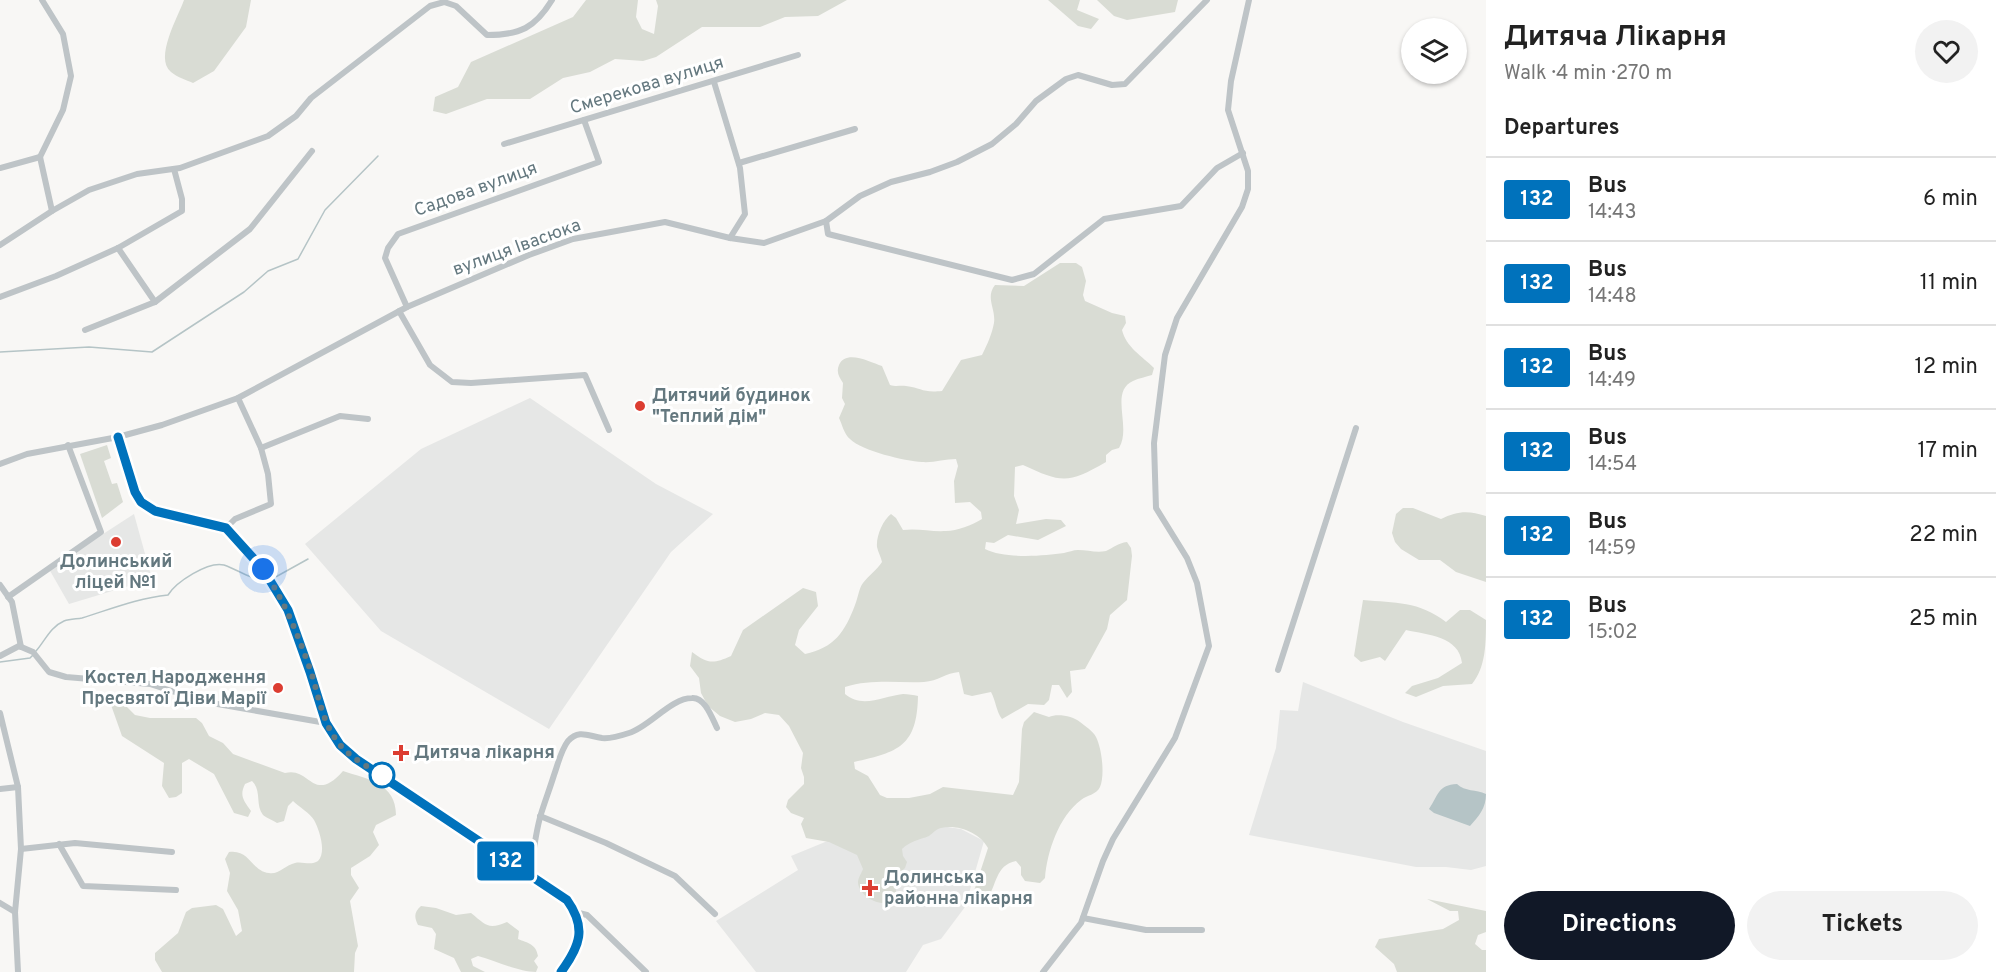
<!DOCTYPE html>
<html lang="en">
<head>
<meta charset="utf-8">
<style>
  :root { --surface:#fff; --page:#f2f2f2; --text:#222; --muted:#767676; --line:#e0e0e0; --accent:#111827 }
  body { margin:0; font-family:Overpass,sans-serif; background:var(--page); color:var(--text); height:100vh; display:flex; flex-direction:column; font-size:22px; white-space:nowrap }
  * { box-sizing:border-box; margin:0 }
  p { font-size:20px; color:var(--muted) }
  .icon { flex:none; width:33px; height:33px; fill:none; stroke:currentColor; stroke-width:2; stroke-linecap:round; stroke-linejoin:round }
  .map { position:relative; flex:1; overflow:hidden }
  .sheet { display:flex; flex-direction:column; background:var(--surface); width:510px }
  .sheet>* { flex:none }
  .badge { padding:0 12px; border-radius:4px; font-size:21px; line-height:39px }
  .fabs { position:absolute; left:1401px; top:18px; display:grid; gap:12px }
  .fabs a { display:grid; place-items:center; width:66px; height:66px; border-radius:50%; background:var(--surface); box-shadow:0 2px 4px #0004; font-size:30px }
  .you { position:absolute; width:30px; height:30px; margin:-15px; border:4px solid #fff; border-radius:50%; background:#1a73e8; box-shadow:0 0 0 9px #1a73e833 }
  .map>.badge { position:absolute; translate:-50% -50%; box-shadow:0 0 0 3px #fff }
  h2 { padding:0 18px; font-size:22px; line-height:54px }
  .round { display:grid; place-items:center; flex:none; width:63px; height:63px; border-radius:32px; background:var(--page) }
  .headline { display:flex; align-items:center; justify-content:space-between; height:102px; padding:0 18px }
  h1 { font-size:28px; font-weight:700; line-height:45px }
  .primary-button { display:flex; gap:12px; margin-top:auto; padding:12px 18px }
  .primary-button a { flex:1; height:69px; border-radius:36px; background:var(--accent); color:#fff; font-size:24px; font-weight:700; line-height:69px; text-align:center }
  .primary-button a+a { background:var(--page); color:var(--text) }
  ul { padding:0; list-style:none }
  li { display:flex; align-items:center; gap:18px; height:84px; padding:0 18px; border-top:2px solid var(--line) }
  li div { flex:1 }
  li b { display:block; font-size:22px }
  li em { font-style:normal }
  li .badge { min-width:66px; font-weight:700; text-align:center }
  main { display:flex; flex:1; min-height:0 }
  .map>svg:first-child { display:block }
  .built { fill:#e6e7e6 }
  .green { fill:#d9dcd4 }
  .water { fill:#b5c4c6 }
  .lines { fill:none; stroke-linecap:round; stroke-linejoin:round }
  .stream { stroke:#b5c4c6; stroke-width:1.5 }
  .minor { stroke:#bec4c7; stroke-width:6 }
  .line-casing { stroke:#fff; stroke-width:14 }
  .line { stroke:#0072bc; stroke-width:9 }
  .walk { stroke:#64787f; stroke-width:6; stroke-dasharray:0 10.8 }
  .poi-dot { fill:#dc3d31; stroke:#fff; stroke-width:2 }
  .stop-dot { fill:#fff; stroke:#0072bc; stroke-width:3 }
  .labels { text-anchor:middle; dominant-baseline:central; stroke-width:6; stroke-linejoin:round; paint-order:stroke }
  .street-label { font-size:18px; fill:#64787f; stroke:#fff }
  .poi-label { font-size:18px; font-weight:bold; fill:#64787f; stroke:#fff; text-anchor:start }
</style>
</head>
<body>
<main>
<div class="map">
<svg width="1486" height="972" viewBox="0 0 1486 972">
  <rect width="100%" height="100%" fill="#f8f7f5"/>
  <g class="built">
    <polygon points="530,398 656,484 713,514 671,552 549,729 381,631 305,544 421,449"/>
    <polygon points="134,514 152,579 69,604 49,569"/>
    <polygon points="1303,682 1403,722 1486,751 1486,866 1471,870 1446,867 1416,867 1249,835 1276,748 1280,710 1298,711"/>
    <polygon points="934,825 961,829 984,841 965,907 941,939 923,945 906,972 756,972 716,921 798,870 791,856 830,840"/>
  </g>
  <g class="green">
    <path d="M184,0H251L246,27L214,71L193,83C186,80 177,77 171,72C154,58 178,17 184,0Z"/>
    <polygon points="586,0 638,0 636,17 642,29 654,34 658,6 656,0 847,0 818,16 785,17 760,27 702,27 656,57 643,61 615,59 590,72 563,78 530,99 487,99 446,114 433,111 435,97 458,87 471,62 573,17"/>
    <polygon points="1048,0 1080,0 1077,10 1099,19 1091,29 1078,26"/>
    <polygon points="1097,0 1178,0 1175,12 1127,20 1114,16"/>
    <path d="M1060,263H1076L1082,267L1086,281L1083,295L1085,301L1112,313L1125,316L1126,323L1122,330C1126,347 1142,356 1154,368L1152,375C1146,377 1139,378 1133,381C1109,392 1132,427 1119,448L1112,450L1106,455V462C1068,484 1062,483 1023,465L1015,467L1014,496L1019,510L1016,524L1046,519L1061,520L1066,526L1038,540L1008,535L994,543L986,542L985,549C1005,559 1043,556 1064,553C1069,552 1073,550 1078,550C1088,550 1096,553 1106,551C1113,548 1118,543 1127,542L1131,548L1132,556L1127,600L1110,615L1107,629L1085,669L1070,671L1072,692L1067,698L1059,685H1052L1049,700L1044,705L1028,704L1002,719C996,711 996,701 991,692L972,696L964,694L959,672C946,673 938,681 924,682C896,683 871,679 845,687V694C862,709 884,696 903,694C908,694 914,695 918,696C917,746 899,752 854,762L855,769L868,776L880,795L887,798H909L930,794L943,787L1013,795L1019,782L1022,729L1024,722L1034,712L1049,717C1057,713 1073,716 1080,722C1085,726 1093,731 1096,737C1102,749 1105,775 1100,787C1096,795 1087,795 1081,800C1059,816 1047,852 1045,878L1040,883L1025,881L1021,875V867L1016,861C995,865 997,886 986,901L978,902L972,897L988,848C980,833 958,824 941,828C936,829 933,833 929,836C919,840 910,841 902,849L903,856L907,862L905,868L894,878C895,883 896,889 896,893C891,914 858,898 858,882C858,878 862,872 863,869L857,855L829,842L806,838L801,824L804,818L791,813L786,807L788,800L804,784V777L801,768L803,753L789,726L779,715L765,713L751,719L735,722L720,716L708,706L701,693L699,678L690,666L692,652C708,664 713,664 731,656L743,630L803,588L816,592L818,606L799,630L795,645L805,654C834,648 845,632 855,605C858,598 859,588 863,583C869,575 877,570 882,562C881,557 878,552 877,547C876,536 883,520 891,514L896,518L903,530C918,528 931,532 946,531C957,531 972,525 982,519L981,512L970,502L955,503L954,481L958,466L956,459C945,459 933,463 922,462C905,461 862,451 850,439C844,434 842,424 839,418L845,404L842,398L843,383C839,377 836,372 839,365C846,349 870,362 882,366L890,385C897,387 900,385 906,386C922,388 922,393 942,391L961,360L982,355C987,345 992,334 994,323C996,308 985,298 995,285L1024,286Z"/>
    <polygon points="107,445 111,458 104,461 112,484 117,483 123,502 102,518 80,454"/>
    <path d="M1403,508H1413L1441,519C1457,511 1468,510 1486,516V582L1456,572L1440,560H1419L1401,549L1395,542L1392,533L1396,514Z"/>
    <path d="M1363,600C1395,603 1419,601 1446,622L1460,610H1470L1486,620C1486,643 1486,667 1472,684L1443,686L1416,697L1405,693L1412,686L1438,678L1462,663C1459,636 1428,635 1406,630L1385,661L1380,657L1361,662L1354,656Z"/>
    <path d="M118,703L125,705L135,715L150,718H196L202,723L209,736L223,743L233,754L285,773C310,766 313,805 343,771C367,779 396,783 396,815L376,825L373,832L379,845L370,856L351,868V875L359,888L350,901L358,946L355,953L354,972H162L155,960V953L178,933L186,912L192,908L216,905L223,909L236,936L242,931L238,910L227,891L230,873L225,859L229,852C250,849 251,871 269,873C278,875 286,865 295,863C302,861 311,866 318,861C327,852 319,829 314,820C310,813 299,807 293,801L288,806L284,821L277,823C273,820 266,818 263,815C255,805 262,791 252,781L245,784C239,796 244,801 251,811L248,817L234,813L214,774L189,759L182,763V793L176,797L169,798L162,786L164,763L122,736L111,705Z"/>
    <polygon points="1427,899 1486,911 1486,932 1478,935 1475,944 1482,950 1486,950 1486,972 1397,972 1394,964 1375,947 1379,939 1443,929 1459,920 1458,911 1450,911"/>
    <path d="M421,906L436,908L456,915L471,913C486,925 488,930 507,922L519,931L518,939C528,943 536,944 538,956L534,961L538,967L536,972C519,972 496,961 478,956L471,959L473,966L485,972H461L454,958L434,949L436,934L432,928L418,925C414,917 414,912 421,906Z"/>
  </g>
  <path class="water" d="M1457,784C1465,792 1476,789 1486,794C1486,808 1479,816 1470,826L1434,813L1429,809C1439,794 1438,785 1457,784Z"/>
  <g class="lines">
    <g class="stream">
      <polyline points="0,352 89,347 152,352 244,292 268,271 298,259 325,210 378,156"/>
      <polyline points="272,579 308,559"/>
      <path d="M36,651C45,641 50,627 64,621C70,619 77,619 82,618C111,609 138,598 168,595C176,582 208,561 224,565C239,570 250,580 268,580"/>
      <polyline points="0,662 30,658 33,655"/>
    </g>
    <g class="minor">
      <polyline points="714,82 740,168 745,214 730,238"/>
      <polyline points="504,144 798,55"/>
      <polyline points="40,157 63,110 71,76 63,34 42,0"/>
      <polyline points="40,157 52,211"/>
      <polyline points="739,163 855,129"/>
      <polyline points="0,168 40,157"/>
      <polyline points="826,221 860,196 891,182 930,172 957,162 992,144 1016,124 1036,101 1066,79 1078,75 1112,85 1125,84 1207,0"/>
      <path d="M0,245L52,211L89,190L137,174L180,168L268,136L296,116L311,98L430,6L444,2L456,6L487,35C520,35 535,28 552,0"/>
      <polyline points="118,248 155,302"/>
      <polyline points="0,297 56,276 118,248 182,211 182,199 174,169"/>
      <polyline points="407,307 385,258 388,248 398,234 599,162 584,120"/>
      <polyline points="399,311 430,365 452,382 471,383 585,375 609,430"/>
      <polyline points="85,330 155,302 250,229 312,151"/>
      <path d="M118,437L135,492L141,502L155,511L226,528L263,569L288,610L310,672L326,723L340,745L356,759L567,900C587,928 580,946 561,972"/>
      <polyline points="261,448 340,416 368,419"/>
      <polyline points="0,464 27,454 118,437 162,425 238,398 407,307 529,255 573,239 665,222 730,238 764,243 826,221 828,234 1012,280 1034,274 1104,219 1181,206 1217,168 1243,153"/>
      <polyline points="226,528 235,519 271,504 268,474 261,448 238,398"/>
      <polyline points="0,585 12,602 21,647"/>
      <polyline points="8,597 101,532 68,445"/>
      <polyline points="0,656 19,646 33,652 49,672 66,677 150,684 206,702 326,723"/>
      <polyline points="1278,670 1356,428"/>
      <polyline points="0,713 18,787 21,849 15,912 18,972"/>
      <polyline points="0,789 18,787"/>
      <polyline points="540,816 606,843 675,876 715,914"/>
      <polyline points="59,844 83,886 176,890"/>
      <polyline points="21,849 75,843 172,852"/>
      <path d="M530,877C533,856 535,834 541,814C545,801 550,788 554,775C558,764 561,750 568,741C579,729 588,736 602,738C611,739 620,736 629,733C649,727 671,698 692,698C705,697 712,718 717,728"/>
      <polyline points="0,903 15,912"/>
      <polyline points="575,912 587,915 646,972"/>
      <polyline points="1083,918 1146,930 1202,930"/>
      <polyline points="1043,972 1081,923 1103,861 1113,839 1175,738 1209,646 1197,583 1187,558 1156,508 1154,443 1165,355 1177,318 1242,207 1248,189 1248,171 1228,110 1231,81 1249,0"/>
    </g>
  </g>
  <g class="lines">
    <g class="line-casing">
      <path id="line" d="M118,437L135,492L141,502L155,511L226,528L263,569L288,610L310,672L326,723L340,745L356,759L567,900C587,928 580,946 561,972"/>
    </g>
    <use href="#line" class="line"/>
    <path class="walk" d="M263,569C285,603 297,632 310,669C319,695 322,725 341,746C352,758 367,767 382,775"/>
  </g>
  <g class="poi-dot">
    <circle cx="640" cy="406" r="6"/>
    <circle cx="116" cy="542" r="6"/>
    <circle cx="278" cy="688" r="6"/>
    <path d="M398 744h6v6h6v6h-6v6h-6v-6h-6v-6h6z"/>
    <path d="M867 879h6v6h6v6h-6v6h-6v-6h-6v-6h6z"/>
  </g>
  <circle class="stop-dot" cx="382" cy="775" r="12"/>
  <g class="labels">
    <g class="street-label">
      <text transform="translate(647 86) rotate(-17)">Смерекова вулиця</text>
      <text transform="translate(476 190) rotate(-20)">Садова вулиця</text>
      <text transform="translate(517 248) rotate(-20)">вулиця Івасюка</text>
    </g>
    <g class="poi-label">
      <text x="652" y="396">Дитячий будинок<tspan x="652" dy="21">"Теплий дім"</tspan></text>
      <text x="116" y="562" text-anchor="middle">Долинський<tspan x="116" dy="21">ліцей №1</tspan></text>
      <text x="266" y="678" text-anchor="end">Костел Народження<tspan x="266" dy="21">Пресвятої Діви Марії</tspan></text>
      <text x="414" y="753">Дитяча лікарня</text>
      <text x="884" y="878">Долинська<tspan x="884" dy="21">районна лікарня</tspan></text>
    </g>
  </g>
</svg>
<div class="fabs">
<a><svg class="icon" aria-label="layers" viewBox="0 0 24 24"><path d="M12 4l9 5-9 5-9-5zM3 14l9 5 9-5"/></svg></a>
</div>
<div class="you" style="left:263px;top:569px"></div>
<b class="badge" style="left:506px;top:861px;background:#0072bc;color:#fff">132</b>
</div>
<section class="sheet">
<div class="headline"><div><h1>Дитяча Лікарня</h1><p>Walk · 4 min · 270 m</p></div><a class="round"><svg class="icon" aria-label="heart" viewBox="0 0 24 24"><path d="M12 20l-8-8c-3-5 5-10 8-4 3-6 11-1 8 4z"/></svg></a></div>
<h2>Departures</h2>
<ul>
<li><span class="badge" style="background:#0072bc;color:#fff">132</span><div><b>Bus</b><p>14:43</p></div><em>6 min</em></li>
<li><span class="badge" style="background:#0072bc;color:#fff">132</span><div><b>Bus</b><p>14:48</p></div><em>11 min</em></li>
<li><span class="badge" style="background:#0072bc;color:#fff">132</span><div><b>Bus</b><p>14:49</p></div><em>12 min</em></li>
<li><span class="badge" style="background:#0072bc;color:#fff">132</span><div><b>Bus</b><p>14:54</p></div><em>17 min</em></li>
<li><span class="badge" style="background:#0072bc;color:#fff">132</span><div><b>Bus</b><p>14:59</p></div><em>22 min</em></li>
<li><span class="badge" style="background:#0072bc;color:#fff">132</span><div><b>Bus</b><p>15:02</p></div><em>25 min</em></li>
</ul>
<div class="primary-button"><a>Directions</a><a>Tickets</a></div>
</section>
</main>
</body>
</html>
